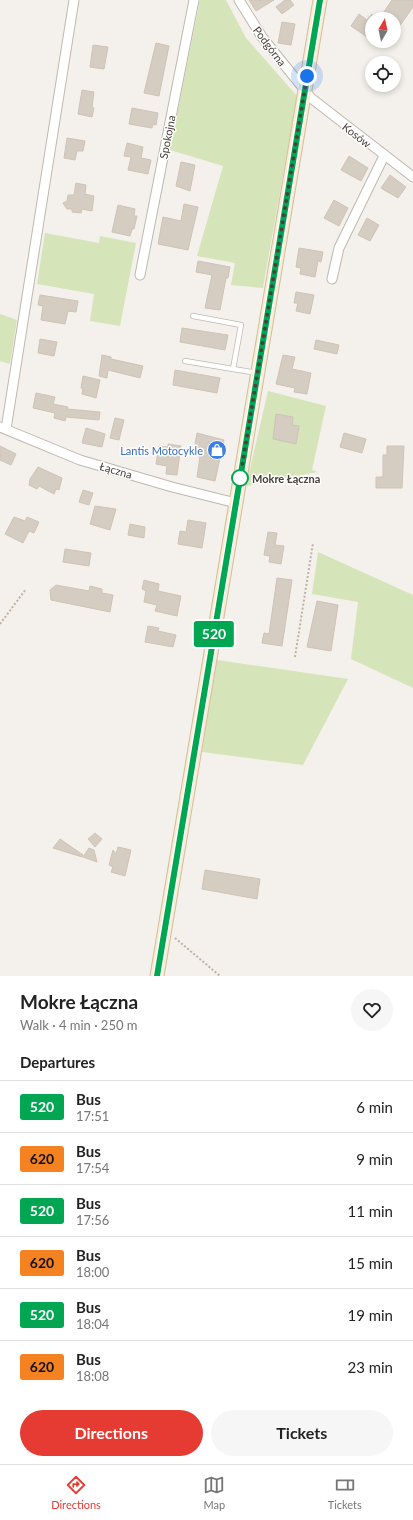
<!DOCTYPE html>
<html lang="en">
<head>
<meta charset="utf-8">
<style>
  :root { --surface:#fff; --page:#f6f6f6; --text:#222; --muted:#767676; --line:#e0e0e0; --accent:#e53b32 }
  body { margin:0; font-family:Lato,sans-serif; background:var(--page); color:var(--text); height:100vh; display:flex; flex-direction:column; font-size:15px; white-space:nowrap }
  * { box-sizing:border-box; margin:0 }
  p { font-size:13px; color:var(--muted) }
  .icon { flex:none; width:22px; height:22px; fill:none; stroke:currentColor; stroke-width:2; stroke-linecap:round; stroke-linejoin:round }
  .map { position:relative; height:976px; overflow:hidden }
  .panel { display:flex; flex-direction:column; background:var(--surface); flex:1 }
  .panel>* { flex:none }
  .badge { padding:0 8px; border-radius:3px; font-size:14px; line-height:26px }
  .needle { width:26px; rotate:9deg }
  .buttons { position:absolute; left:365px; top:12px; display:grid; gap:8px }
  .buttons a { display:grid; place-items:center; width:36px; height:36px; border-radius:50%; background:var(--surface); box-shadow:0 2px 6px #0003; font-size:20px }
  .you { position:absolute; width:20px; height:20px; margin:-10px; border:3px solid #fff; border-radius:50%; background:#1a73e8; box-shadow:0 0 0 6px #1a73e833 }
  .map>.badge { position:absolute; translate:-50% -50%; box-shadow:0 0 0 2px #fff }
  h2 { padding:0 20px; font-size:15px; line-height:36px }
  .round { display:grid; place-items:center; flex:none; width:42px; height:42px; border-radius:21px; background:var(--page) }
  .head { display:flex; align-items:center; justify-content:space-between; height:68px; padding:0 20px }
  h1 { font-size:19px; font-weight:700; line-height:30px }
  .cta { display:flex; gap:8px; margin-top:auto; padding:8px 20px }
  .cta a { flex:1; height:46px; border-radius:24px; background:var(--accent); color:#fff; font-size:16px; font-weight:700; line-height:46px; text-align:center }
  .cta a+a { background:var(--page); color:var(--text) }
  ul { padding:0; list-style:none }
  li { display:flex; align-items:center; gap:12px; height:52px; padding:0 20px; border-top:1px solid var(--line) }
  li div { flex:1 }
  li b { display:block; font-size:15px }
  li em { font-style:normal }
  li .badge { min-width:44px; font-weight:700; text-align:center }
  .tabs { display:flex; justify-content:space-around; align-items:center; height:56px; border-top:1px solid var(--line); background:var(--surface); font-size:11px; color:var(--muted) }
  .tabs a { display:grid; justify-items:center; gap:2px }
  .tabs .active { color:var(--accent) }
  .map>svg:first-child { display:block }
  .green { fill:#d5e4b9 }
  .building { fill:#d5ccc2; stroke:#cfc3b6 }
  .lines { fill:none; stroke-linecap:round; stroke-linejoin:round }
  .lane-casing { stroke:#bfb8af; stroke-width:6 }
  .street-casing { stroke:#bfb8af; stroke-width:11 }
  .secondary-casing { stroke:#cfbea0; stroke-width:15 }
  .path { stroke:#bfb2a2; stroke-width:2; stroke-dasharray:2 2; stroke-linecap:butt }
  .lane { stroke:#fff; stroke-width:4.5 }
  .street { stroke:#fff; stroke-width:9 }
  .secondary { stroke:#faecd0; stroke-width:13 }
  .line-casing { stroke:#fff; stroke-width:9 }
  .line { stroke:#00a651; stroke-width:6 }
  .walk { stroke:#48413a; stroke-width:4; stroke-dasharray:0 7.2 }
  .stop-dot { fill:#fff; stroke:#00a651; stroke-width:2 }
  .labels { text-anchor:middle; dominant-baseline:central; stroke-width:3; stroke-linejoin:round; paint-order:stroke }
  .street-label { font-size:11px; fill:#48413a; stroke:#fff }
  .shop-label { font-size:11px; fill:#366cbe; stroke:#fff; text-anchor:end }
  .stop-label { font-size:11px; font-weight:bold; fill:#48413a; stroke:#fff; text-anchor:start }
</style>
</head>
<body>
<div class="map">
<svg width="413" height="976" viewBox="0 0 413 976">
  <rect width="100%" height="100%" fill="#f4f1ec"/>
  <g class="green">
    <polygon points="200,0 226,0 246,38 297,96 263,288 231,285 235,263 197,256 223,166 170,150"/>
    <polygon points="45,233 99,243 100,236 136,243 120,326 90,321 94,294 37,284"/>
    <polygon points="0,314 17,320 10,364 0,361"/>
    <polygon points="268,391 326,406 312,470 318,472 246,486"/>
    <polygon points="318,552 413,595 413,688 351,659 358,602 312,594"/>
    <polygon points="217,660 348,679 303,765 202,752"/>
  </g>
  <g class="building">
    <polygon points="249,0 274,0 256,11"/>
    <polygon points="285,0 290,0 294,5 282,14 276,7"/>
    <polygon points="392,0 413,0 413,7 394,34 394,19 379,19"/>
    <polygon points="359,14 367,20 372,14 372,30 367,37 351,26"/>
    <polygon points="282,22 295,24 291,45 278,43"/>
    <polygon points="156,43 169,46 159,96 144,93"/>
    <polygon points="93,45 108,47 104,69 90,67"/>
    <polygon points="82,90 94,92 92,107 94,108 92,117 78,114"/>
    <polygon points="132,108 158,113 156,125 153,124 152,128 129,124"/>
    <polygon points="67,138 85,141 83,151 77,151 75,160 64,158"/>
    <polygon points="127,143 143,147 141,158 151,160 148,174 128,170 131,157 124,156"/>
    <polygon points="349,156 368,168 361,181 341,170"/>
    <polygon points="181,162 195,165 190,191 176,186"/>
    <polygon points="390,175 406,187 398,198 381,188"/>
    <polygon points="76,183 86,185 85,194 94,196 92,211 82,209 81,213 72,212 72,209 67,209 63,203 67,201 68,195 74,195"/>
    <polygon points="334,200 348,208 339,226 324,218"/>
    <polygon points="184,204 198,207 188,250 158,244 163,217 181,221"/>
    <polygon points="118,205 135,209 134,216 137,216 134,229 132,229 130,236 112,232"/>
    <polygon points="367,218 379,225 370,241 358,235"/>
    <polygon points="299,248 323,252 321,262 318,261 315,277 300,274 301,268 296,267"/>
    <polygon points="198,261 230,267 228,278 226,278 220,310 205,308 212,275 196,272"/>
    <polygon points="296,292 314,295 310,314 296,311 298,303 294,303"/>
    <polygon points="40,295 78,301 76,312 68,311 65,324 41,320 43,306 38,305"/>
    <polygon points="182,328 228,335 225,350 180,342"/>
    <polygon points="40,339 57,342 54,356 38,353"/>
    <polygon points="316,340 339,345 337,354 314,349"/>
    <polygon points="102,355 111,357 111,359 143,366 140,378 108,370 107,378 99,376"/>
    <polygon points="283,355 295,357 292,369 311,373 307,394 294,392 295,388 276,384"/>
    <polygon points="175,370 220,378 217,393 173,385"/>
    <polygon points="83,376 100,380 96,398 82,394 83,388 81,388"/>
    <polygon points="36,393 55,397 53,404 68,407 67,409 100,412 99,420 66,417 65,421 54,418 55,413 33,408"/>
    <polygon points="276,414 293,417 292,425 299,426 296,444 273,439"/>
    <polygon points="115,418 124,420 119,440 110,438"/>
    <polygon points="86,428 105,434 102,447 82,443"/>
    <polygon points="197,433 224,440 215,481 197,477 200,456 193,455"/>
    <polygon points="344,433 366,439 362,453 340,447"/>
    <polygon points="168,444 181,446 177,475 166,474 167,466 156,464 159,446 168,447"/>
    <polygon points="0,446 16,454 11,465 0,460"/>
    <polygon points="387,446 404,446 402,488 376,488 376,477 383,477 383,455 387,455"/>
    <polygon points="38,467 62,478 59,490 56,489 54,494 39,486 37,489 29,485 30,479"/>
    <polygon points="83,490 93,493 89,505 79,502"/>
    <polygon points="95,506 116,509 110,530 90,524"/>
    <polygon points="14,517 25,521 27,517 39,522 34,533 29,531 23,543 5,534"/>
    <polygon points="188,520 206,523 202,548 178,544 180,531 186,532"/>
    <polygon points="130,524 145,527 144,538 128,535"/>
    <polygon points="268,532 277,533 275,545 284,546 281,564 269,562 270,556 264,555"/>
    <polygon points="65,549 91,553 89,566 63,562"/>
    <polygon points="277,578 292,580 282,646 262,643 264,633 269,634"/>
    <polygon points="144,580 159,584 158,591 181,596 177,616 155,611 157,605 144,602 146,591 142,589"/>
    <polygon points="56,585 89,591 90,586 102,589 102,593 113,595 110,612 51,600 50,590"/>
    <polygon points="317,601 338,605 331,651 307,647"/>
    <polygon points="148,626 159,628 158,631 176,635 173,647 145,642"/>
    <polygon points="95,833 102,839 95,847 88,839"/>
    <polygon points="60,839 83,855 82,857 53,848"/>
    <polygon points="118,847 131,850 125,876 111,872 113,867 109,865 113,850 116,854"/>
    <polygon points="89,848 94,850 97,862 83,857"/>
    <polygon points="205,870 260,879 257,899 202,889"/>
  </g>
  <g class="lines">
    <g class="lane-casing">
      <g id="lane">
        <polyline points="185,361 233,369 241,325 193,316"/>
        <polyline points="233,369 257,373"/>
      </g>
    </g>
    <g class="street-casing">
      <g id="street">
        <polyline points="239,0 262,37 311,98 413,177"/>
        <polyline points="140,275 194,0"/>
        <polyline points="332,279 339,248 384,156"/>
        <polyline points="0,427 80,460 172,487 236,503"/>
        <polyline points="6,429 74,0"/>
      </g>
    </g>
    <g class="secondary-casing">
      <polyline id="secondary" points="157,976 320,0"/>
    </g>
    <g class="path">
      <polyline points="0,624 26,589"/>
      <polyline points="295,657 313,543"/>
      <polyline points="175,938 220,976"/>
    </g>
    <use href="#lane" class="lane"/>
    <use href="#street" class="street"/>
    <use href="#secondary" class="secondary"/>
  </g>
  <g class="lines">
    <g class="line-casing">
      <polyline id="line" points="157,976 320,0"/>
    </g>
    <use href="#line" class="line"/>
    <polyline class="walk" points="240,478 307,76"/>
  </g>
  <defs>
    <g id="shop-disc" transform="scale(1)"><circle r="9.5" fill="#3f7fe0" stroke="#fff"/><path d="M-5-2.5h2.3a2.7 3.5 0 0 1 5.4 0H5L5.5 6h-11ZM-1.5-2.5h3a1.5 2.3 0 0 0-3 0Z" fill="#fff"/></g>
  </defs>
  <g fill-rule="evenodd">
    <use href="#shop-disc" x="217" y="450"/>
  </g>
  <circle class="stop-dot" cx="240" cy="478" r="8"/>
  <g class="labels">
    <g class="street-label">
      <text transform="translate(270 46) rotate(53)">Podgórna</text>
      <text transform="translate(357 135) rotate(38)">Kosów</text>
      <text transform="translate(167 137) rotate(-79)">Spokojna</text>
      <text transform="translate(116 470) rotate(16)">Łączna</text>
    </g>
    <g class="shop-label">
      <text x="203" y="450">Lantis Motocykle</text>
    </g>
    <g class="stop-label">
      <text x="252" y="478">Mokre Łączna</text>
    </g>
  </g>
</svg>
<div class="buttons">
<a><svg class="needle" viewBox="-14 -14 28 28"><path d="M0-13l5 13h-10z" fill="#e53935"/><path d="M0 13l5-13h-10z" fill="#767676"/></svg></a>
<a><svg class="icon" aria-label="locate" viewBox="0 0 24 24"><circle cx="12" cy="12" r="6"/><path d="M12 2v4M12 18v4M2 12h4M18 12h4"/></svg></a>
</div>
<div class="you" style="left:307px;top:76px"></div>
<b class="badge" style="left:214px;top:634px;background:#00a651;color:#fff">520</b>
</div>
<section class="panel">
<div class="head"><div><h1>Mokre Łączna</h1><p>Walk · 4 min · 250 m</p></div><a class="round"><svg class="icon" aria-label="heart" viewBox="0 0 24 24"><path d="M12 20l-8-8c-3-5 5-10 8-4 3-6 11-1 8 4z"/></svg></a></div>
<h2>Departures</h2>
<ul>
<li><span class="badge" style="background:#00a651;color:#fff">520</span><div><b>Bus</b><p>17:51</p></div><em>6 min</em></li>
<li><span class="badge" style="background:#f58220;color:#111">620</span><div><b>Bus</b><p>17:54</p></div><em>9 min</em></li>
<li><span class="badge" style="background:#00a651;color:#fff">520</span><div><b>Bus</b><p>17:56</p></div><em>11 min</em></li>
<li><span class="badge" style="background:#f58220;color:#111">620</span><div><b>Bus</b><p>18:00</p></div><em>15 min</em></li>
<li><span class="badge" style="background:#00a651;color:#fff">520</span><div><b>Bus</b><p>18:04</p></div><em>19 min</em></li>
<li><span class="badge" style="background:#f58220;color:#111">620</span><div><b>Bus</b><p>18:08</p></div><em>23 min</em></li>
</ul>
<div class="cta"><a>Directions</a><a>Tickets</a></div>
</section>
<nav class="tabs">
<a class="active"><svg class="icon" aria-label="directions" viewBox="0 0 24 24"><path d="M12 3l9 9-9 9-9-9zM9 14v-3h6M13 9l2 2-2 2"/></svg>Directions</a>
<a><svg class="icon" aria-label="map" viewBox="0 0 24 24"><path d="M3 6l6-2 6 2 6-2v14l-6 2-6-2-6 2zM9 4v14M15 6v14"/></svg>Map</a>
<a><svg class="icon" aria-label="tickets" viewBox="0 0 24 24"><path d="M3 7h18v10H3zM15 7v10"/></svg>Tickets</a>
</nav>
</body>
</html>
